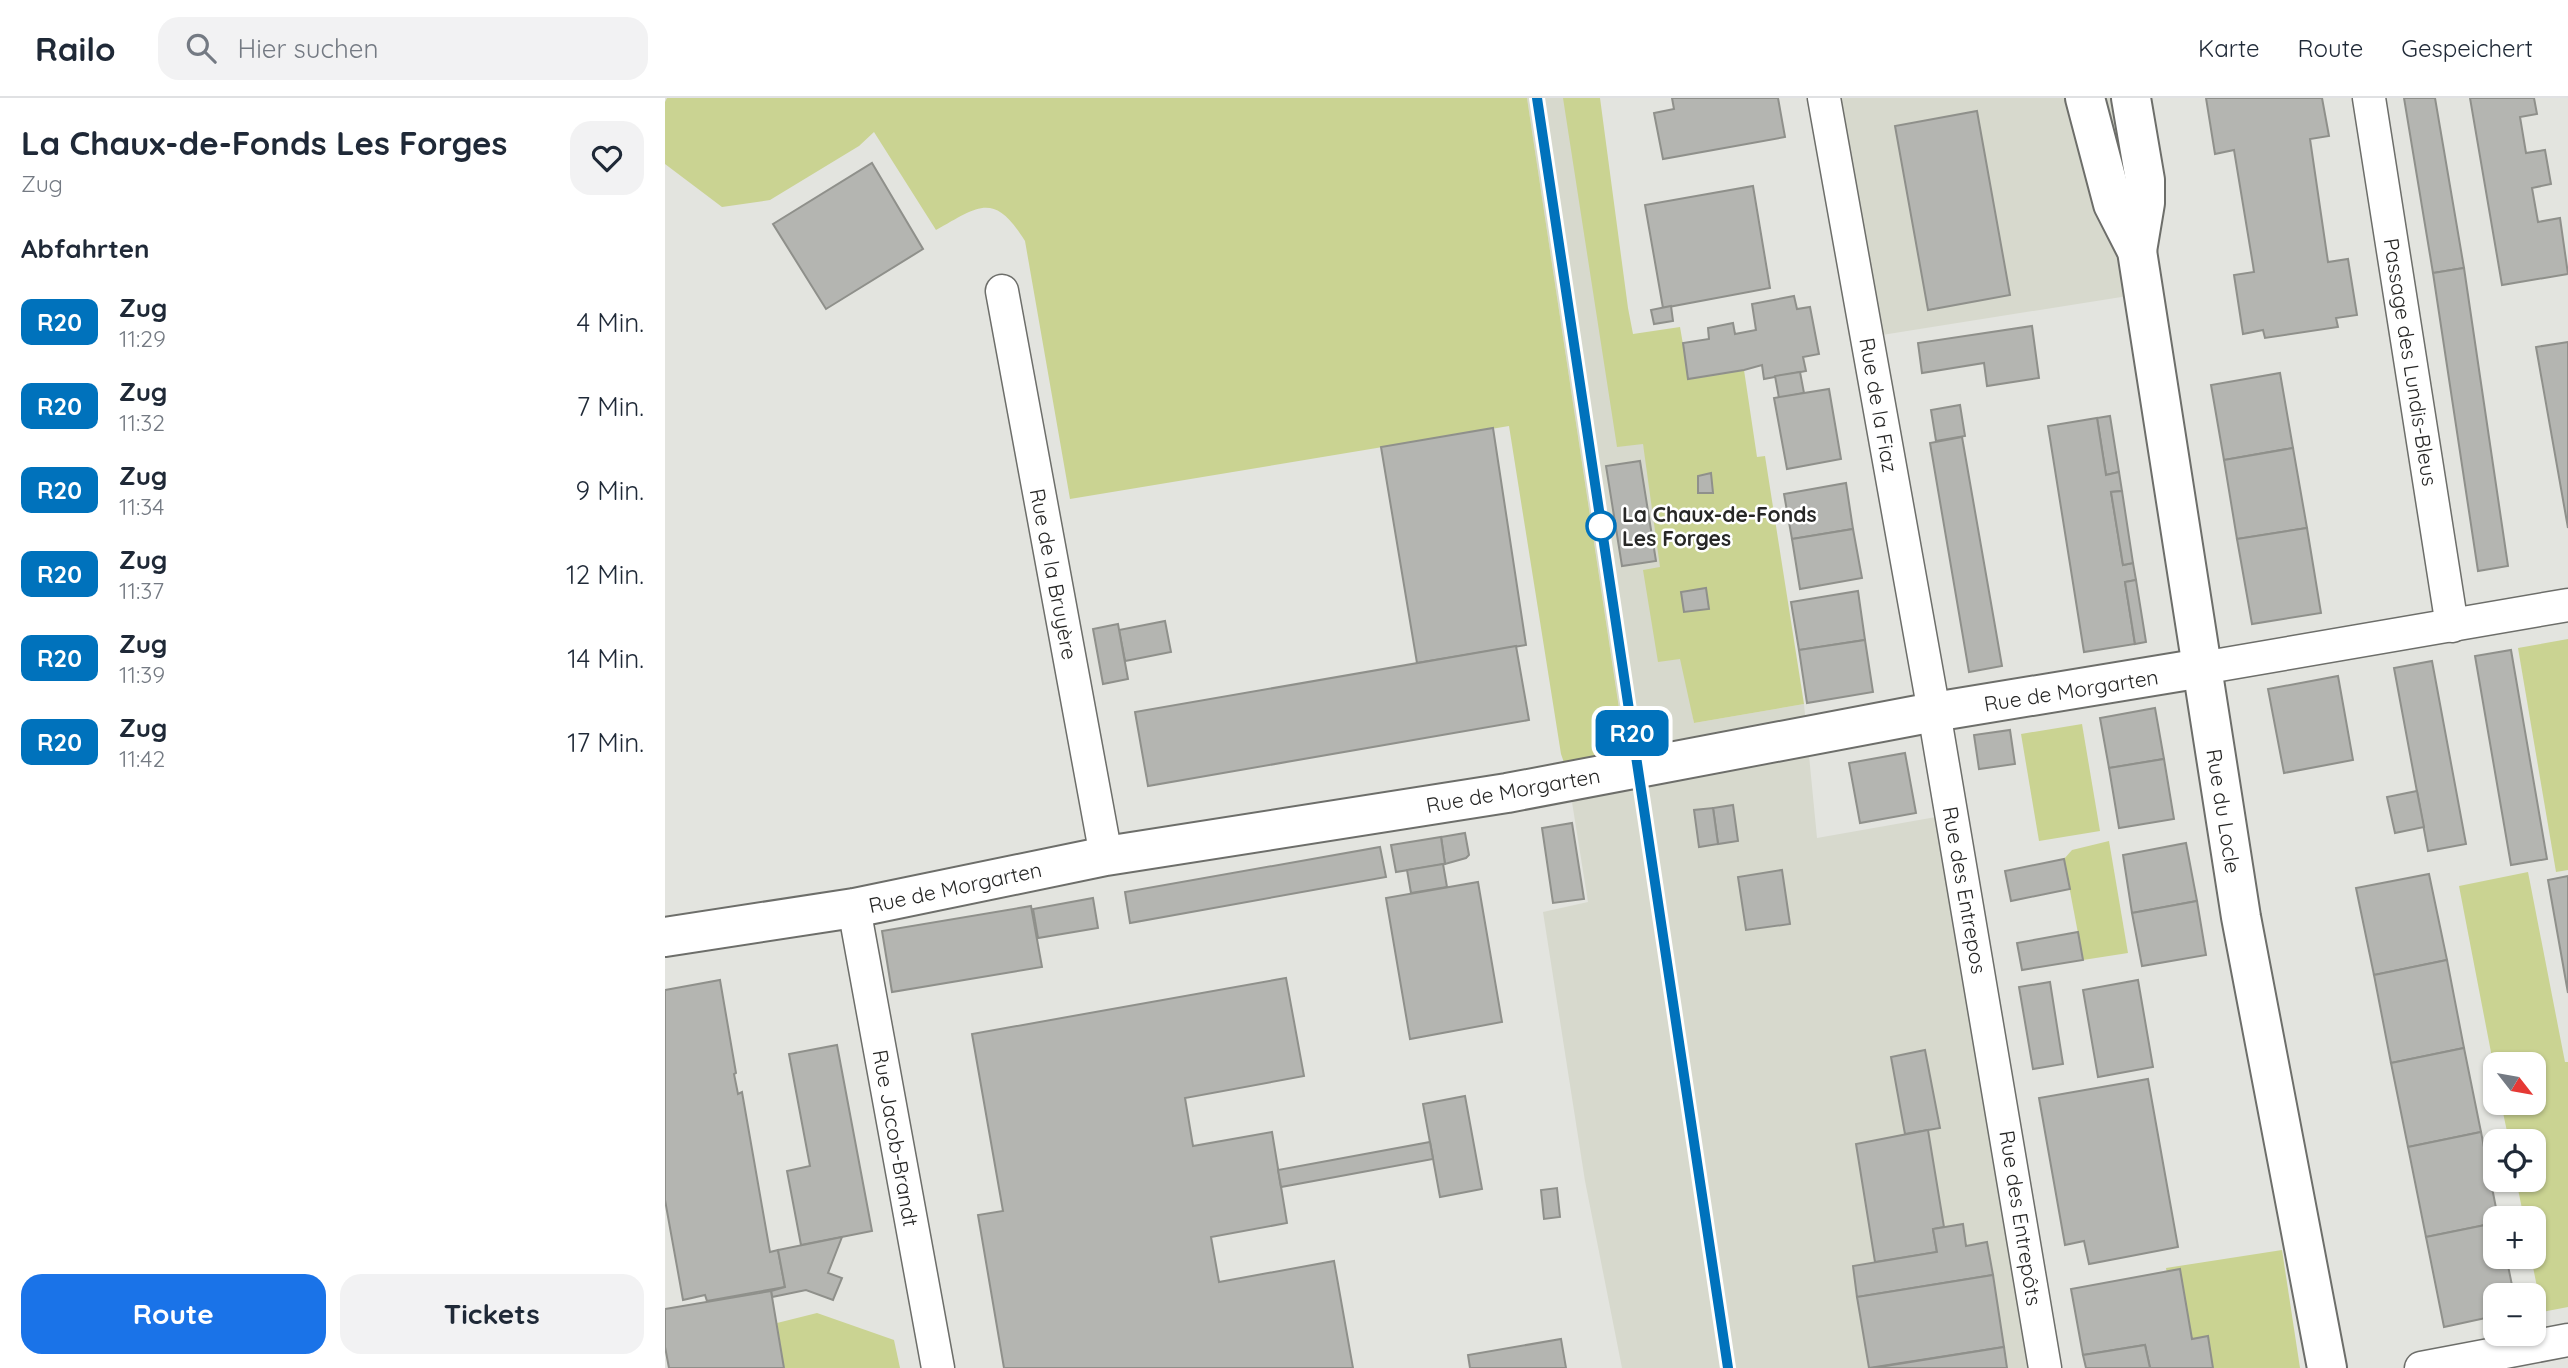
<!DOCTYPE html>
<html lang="de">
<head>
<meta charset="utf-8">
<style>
  :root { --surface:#fff; --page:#f2f2f3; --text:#1f2937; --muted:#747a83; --line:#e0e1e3; --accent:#1a73e8 }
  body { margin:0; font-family:Quicksand,sans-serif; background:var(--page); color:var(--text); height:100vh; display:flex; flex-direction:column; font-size:26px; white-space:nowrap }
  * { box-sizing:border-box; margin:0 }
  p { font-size:23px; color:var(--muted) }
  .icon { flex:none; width:38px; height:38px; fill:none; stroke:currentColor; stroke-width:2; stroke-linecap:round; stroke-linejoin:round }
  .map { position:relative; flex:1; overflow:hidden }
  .details { display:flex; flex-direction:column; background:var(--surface); width:665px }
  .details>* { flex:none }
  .badge { padding:0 14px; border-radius:10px; font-size:24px; line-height:46px }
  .needle { width:46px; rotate:121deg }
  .fabs { position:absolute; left:1818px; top:954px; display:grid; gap:14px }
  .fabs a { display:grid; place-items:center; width:63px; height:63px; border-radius:14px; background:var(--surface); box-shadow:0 2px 5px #0004; font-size:35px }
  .map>.badge { position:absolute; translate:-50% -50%; box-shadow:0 0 0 4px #fff }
  h2 { padding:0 21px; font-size:26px; line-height:63px }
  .round { display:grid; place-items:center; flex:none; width:74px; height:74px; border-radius:21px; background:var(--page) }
  .headline { display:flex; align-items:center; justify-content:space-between; height:119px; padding:0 21px }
  h1 { font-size:33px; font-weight:800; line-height:52px }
  .action { display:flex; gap:14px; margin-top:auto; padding:14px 21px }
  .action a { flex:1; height:80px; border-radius:21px; background:var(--accent); color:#fff; font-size:28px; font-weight:800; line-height:80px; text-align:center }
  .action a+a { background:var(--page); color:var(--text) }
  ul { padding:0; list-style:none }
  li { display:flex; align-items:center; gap:21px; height:84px; padding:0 21px }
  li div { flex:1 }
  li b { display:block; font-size:26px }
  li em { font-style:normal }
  li .badge { min-width:77px; font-weight:700; text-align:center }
  header { display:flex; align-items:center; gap:42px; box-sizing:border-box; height:98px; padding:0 35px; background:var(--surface); border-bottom:2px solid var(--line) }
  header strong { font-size:33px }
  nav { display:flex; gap:38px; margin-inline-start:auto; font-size:24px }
  .search { width:490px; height:63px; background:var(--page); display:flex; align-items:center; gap:18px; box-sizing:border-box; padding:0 24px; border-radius:21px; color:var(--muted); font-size:26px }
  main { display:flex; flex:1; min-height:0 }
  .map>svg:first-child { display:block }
  .built { fill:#d7d9cd }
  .green { fill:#cad392 }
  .building { fill:#b4b5b1; stroke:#8f908b; stroke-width:2 }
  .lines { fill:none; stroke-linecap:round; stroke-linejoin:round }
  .street-casing { stroke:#6d6e6a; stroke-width:35 }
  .secondary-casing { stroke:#6d6e6a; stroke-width:42 }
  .primary-casing { stroke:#6d6e6a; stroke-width:42 }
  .street { stroke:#fff; stroke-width:32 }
  .secondary { stroke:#fff; stroke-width:38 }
  .primary { stroke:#fff; stroke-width:38 }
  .rail { stroke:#3b3b3a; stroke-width:5; stroke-dasharray:10 5; stroke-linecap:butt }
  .line-casing { stroke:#fff; stroke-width:16 }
  .line { stroke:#0072bc; stroke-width:10 }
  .stop-dot { fill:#fff; stroke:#0072bc; stroke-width:3.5 }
  .labels { text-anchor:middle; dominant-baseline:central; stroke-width:5; stroke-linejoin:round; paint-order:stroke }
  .street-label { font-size:21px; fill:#272726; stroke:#fff }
  .stop-label { font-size:21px; font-weight:bold; fill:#272726; stroke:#fff; text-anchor:start }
</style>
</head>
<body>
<header>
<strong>Railo</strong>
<div class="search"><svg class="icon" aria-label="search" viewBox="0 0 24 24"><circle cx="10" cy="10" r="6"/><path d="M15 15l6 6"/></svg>Hier suchen</div>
<nav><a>Karte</a><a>Route</a><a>Gespeichert</a></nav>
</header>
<main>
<section class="details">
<div class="headline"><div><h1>La Chaux-de-Fonds Les Forges</h1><p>Zug</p></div><a class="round"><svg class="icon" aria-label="heart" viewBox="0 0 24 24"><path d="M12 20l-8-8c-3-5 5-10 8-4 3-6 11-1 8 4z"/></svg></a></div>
<h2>Abfahrten</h2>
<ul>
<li><span class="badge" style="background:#0072bc;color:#fff">R20</span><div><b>Zug</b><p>11:29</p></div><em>4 Min.</em></li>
<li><span class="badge" style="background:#0072bc;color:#fff">R20</span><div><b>Zug</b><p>11:32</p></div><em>7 Min.</em></li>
<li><span class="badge" style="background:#0072bc;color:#fff">R20</span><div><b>Zug</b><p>11:34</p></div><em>9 Min.</em></li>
<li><span class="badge" style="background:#0072bc;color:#fff">R20</span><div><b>Zug</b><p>11:37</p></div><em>12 Min.</em></li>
<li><span class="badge" style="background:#0072bc;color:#fff">R20</span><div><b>Zug</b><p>11:39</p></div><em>14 Min.</em></li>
<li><span class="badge" style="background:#0072bc;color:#fff">R20</span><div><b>Zug</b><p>11:42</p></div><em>17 Min.</em></li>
</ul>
<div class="action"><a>Route</a><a>Tickets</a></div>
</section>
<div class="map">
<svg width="1903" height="1270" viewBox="0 0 1903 1270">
  <rect width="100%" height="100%" fill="#e3e4df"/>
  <g class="built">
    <polygon points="862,0 903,0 978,345 1029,625 1139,606 1152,740 1271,719 1363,1270 957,1270 920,1083 878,814 923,804 902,673 962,662"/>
    <polygon points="1176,0 1457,0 1494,193 1217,237"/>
  </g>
  <g class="green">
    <path d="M2,0H862L962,663L902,673L896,656L844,328L405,401L360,143C329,93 314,108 271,132L209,34L194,48L105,102L57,109L0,66V4Z"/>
    <polygon points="898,0 935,0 963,210 968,236 1015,229 1024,281 1079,272 1092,359 1100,358 1139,606 1029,625 1015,561 993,564 978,472 995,469 978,346 952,349"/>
    <polygon points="1903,541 1903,772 1891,774 1853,550"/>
    <polygon points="1417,626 1435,733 1374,743 1356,636"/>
    <polygon points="1444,743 1463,855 1418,862 1399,761 1407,752"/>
    <polygon points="1863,774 1900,964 1903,964 1903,1209 1877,1214 1866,1159 1869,1158 1869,1120 1859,1120 1851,1082 1869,1082 1869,1043 1844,1043 1836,1005 1869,1004 1869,966 1830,966 1830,975 1794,788"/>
    <polygon points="1617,1152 1635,1270 1517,1270 1501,1170"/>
    <polygon points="152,1215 229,1242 235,1270 119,1270 112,1225"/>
  </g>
  <g class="building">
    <polygon points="1007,0 1113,0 1120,39 998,61 989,15 1009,11"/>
    <polygon points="1541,0 1657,0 1664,38 1645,41 1663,164 1683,161 1692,217 1671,220 1673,229 1600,240 1598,232 1578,236 1569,177 1589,174 1588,167 1569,52 1550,56"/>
    <polygon points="1739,0 1770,0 1799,170 1768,175"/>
    <polygon points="1805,0 1869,0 1872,16 1855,19 1861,55 1880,52 1886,86 1867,90 1873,124 1895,120 1903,176 1837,187"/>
    <polygon points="1312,13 1345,197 1263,212 1230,28"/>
    <polygon points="207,65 258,151 161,211 108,126"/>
    <polygon points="1088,88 1105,190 998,210 980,107"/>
    <polygon points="1799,170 1843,468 1813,473 1768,175"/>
    <polygon points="1129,198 1132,211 1145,209 1154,256 1138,259 1141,273 1099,281 1097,267 1079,272 1023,281 1018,245 1044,241 1043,230 1068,225 1070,236 1091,232 1087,206"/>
    <polygon points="1006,208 1008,223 989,226 986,212"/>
    <polygon points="1367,228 1374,280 1322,288 1319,265 1257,275 1253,245"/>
    <polygon points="1903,244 1903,430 1871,249"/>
    <polygon points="1135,274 1139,295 1114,300 1110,278"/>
    <polygon points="1615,275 1628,350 1559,362 1546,287"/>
    <polygon points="1164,291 1176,361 1122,371 1109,300"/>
    <polygon points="1295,307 1300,338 1271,343 1266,312"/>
    <polygon points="1445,318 1454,374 1441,377 1432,320"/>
    <polygon points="1432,320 1441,377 1454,374 1457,393 1446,394 1458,467 1468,465 1471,482 1460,484 1470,546 1419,554 1383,328"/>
    <polygon points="828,330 861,547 752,565 716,349"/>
    <polygon points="1297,339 1337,568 1304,574 1265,345"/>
    <polygon points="1628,350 1642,430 1572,441 1559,362"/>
    <polygon points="975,363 991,463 957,468 941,368"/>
    <polygon points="1046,375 1048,395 1033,395 1033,378"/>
    <polygon points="1181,385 1188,431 1127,441 1119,396"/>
    <polygon points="1457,393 1468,465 1458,467 1446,394"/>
    <polygon points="1642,430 1656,515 1587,526 1572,441"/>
    <polygon points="1188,431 1197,480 1135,491 1127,441"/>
    <polygon points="1471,482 1481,544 1470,546 1460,484"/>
    <polygon points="1041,490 1044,511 1019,514 1016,494"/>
    <polygon points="1193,493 1200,542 1134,552 1126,504"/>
    <polygon points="500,523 506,554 460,563 454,532"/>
    <polygon points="453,526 463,581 438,586 428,531"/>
    <polygon points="1200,542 1208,594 1142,605 1134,552"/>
    <polygon points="851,548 864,622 483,688 470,614"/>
    <polygon points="1846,552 1882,761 1846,767 1810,558"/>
    <polygon points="1767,563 1801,746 1763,753 1729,570"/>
    <polygon points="1673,578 1688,662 1619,675 1603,591"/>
    <polygon points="1490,610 1499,661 1444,670 1435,620"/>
    <polygon points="1345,632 1350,666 1314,671 1309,637"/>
    <polygon points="1240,655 1251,715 1195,725 1184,665"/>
    <polygon points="1499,661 1509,721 1454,730 1444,670"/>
    <polygon points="1752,693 1759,729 1730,735 1722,699"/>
    <polygon points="1068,707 1073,743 1053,746 1048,710"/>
    <polygon points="1048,710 1053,746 1034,749 1029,712"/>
    <polygon points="907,725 919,801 888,805 877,730"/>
    <polygon points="800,735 804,757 801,760 780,766 776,739"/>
    <polygon points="776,739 780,766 731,774 726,747"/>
    <polygon points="1521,745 1532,803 1467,815 1458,757"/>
    <polygon points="715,749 721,779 465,825 460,794"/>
    <polygon points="1399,761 1405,791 1346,803 1340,773"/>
    <polygon points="778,766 782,789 746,795 742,772"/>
    <polygon points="1117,772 1125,826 1081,832 1073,779"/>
    <polygon points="1764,776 1782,862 1709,877 1691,790"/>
    <polygon points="1903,778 1903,895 1883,782"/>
    <polygon points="813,784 837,924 745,941 721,800"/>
    <polygon points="428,800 433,830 373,840 368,811"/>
    <polygon points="1532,803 1541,857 1477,868 1467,815"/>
    <polygon points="366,808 377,869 227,894 217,833"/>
    <polygon points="1413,834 1418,862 1357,872 1352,845"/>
    <polygon points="1782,862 1799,950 1726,965 1709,877"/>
    <polygon points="621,880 639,978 520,1000 528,1048 607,1034 622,1125 546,1139 554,1184 669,1163 688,1270 339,1270 313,1117 338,1113 307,936"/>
    <polygon points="55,882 71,975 69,976 73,996 77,994 105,1154 113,1152 120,1189 42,1203 40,1197 18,1202 0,1102 0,892"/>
    <polygon points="1473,882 1488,969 1433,979 1418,892"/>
    <polygon points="1385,884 1398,966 1368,971 1354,889"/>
    <polygon points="172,947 207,1133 136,1147 122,1073 145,1068 124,956"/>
    <polygon points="1799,950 1816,1034 1743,1049 1726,965"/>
    <polygon points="1260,952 1275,1030 1240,1036 1226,959"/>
    <polygon points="1483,981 1513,1149 1424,1166 1419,1143 1400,1147 1374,1000"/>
    <polygon points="800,998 817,1091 775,1099 758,1006"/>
    <polygon points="1263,1032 1279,1129 1268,1131 1272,1154 1210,1164 1191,1046"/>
    <polygon points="1816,1034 1833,1120 1830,1120 1830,1125 1761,1139 1743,1049"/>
    <polygon points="765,1044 768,1061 616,1089 613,1072"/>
    <polygon points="892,1090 895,1119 879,1121 876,1092"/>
    <polygon points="1830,1125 1830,1158 1841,1158 1849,1197 1830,1197 1830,1218 1779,1229 1761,1139"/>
    <polygon points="1298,1126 1301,1148 1322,1144 1328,1177 1192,1199 1188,1168 1272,1154 1268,1131"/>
    <polygon points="177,1139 163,1175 177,1180 168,1202 141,1192 107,1199 106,1193 120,1189 113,1152"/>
    <polygon points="1515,1171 1527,1241 1543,1238 1548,1270 1485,1270 1480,1247 1418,1257 1406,1191"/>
    <polygon points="1328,1177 1339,1249 1204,1270 1192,1199"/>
    <polygon points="106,1193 119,1270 4,1270 0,1249 0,1211"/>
    <polygon points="896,1241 901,1270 805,1270 803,1257"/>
    <polygon points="1480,1247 1485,1270 1421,1270 1418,1257"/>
    <polygon points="1339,1249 1342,1270 1208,1270"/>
  </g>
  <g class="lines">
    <g class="street-casing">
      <g id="street">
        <polyline points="1159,0 1269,614 1380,1270"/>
        <polyline points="1704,0 1787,528"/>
        <polyline points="337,193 441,758"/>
        <polyline points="1537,570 1903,507"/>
        <polyline points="189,810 273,1270"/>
        <polyline points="1756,1270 1903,1242"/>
      </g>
    </g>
    <g class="secondary-casing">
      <polyline id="secondary" points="0,839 189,810 441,758 842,695 1269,614 1537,570"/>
    </g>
    <g class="primary-casing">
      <g id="primary">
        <polyline points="1420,0 1448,106 1472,153 1576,819 1662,1270"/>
        <polyline points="1466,0 1480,82 1480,105 1472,153"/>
      </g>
    </g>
    <use href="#street" class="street"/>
    <use href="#secondary" class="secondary"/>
    <use href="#primary" class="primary"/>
    <polyline class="rail" points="872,0 1063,1270"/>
  </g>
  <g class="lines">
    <g class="line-casing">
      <polyline id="line" points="872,0 1063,1270"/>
    </g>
    <use href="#line" class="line"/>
  </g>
  <circle class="stop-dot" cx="936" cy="428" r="14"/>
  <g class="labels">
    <g class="street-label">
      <text transform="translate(1746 264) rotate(81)">Passage des Lundis-Bleus</text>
      <text transform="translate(1214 307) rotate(80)">Rue de la Fiaz</text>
      <text transform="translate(389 476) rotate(79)">Rue de la Bruyère</text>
      <text transform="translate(1406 592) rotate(-9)">Rue de Morgarten</text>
      <text transform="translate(848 692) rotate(-10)">Rue de Morgarten</text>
      <text transform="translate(1559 713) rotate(81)">Rue du Locle</text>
      <text transform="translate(290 789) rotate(-12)">Rue de Morgarten</text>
      <text transform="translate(1300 792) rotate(80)">Rue des Entrepos</text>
      <text transform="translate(231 1040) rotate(80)">Rue Jacob-Brandt</text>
      <text transform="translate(1356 1120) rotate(81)">Rue des Entrepôts</text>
    </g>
    <g class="stop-label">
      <text x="957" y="416">La Chaux-de-Fonds<tspan x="957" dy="24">Les Forges</tspan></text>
    </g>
  </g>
</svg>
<div class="fabs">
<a><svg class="needle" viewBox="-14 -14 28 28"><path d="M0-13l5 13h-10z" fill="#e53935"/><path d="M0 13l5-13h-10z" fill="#747a83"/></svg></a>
<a><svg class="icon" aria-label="locate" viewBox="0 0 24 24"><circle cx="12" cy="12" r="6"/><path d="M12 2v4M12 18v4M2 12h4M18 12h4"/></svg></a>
<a>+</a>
<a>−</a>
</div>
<b class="badge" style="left:967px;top:635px;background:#0072bc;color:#fff">R20</b>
</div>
</main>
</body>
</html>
